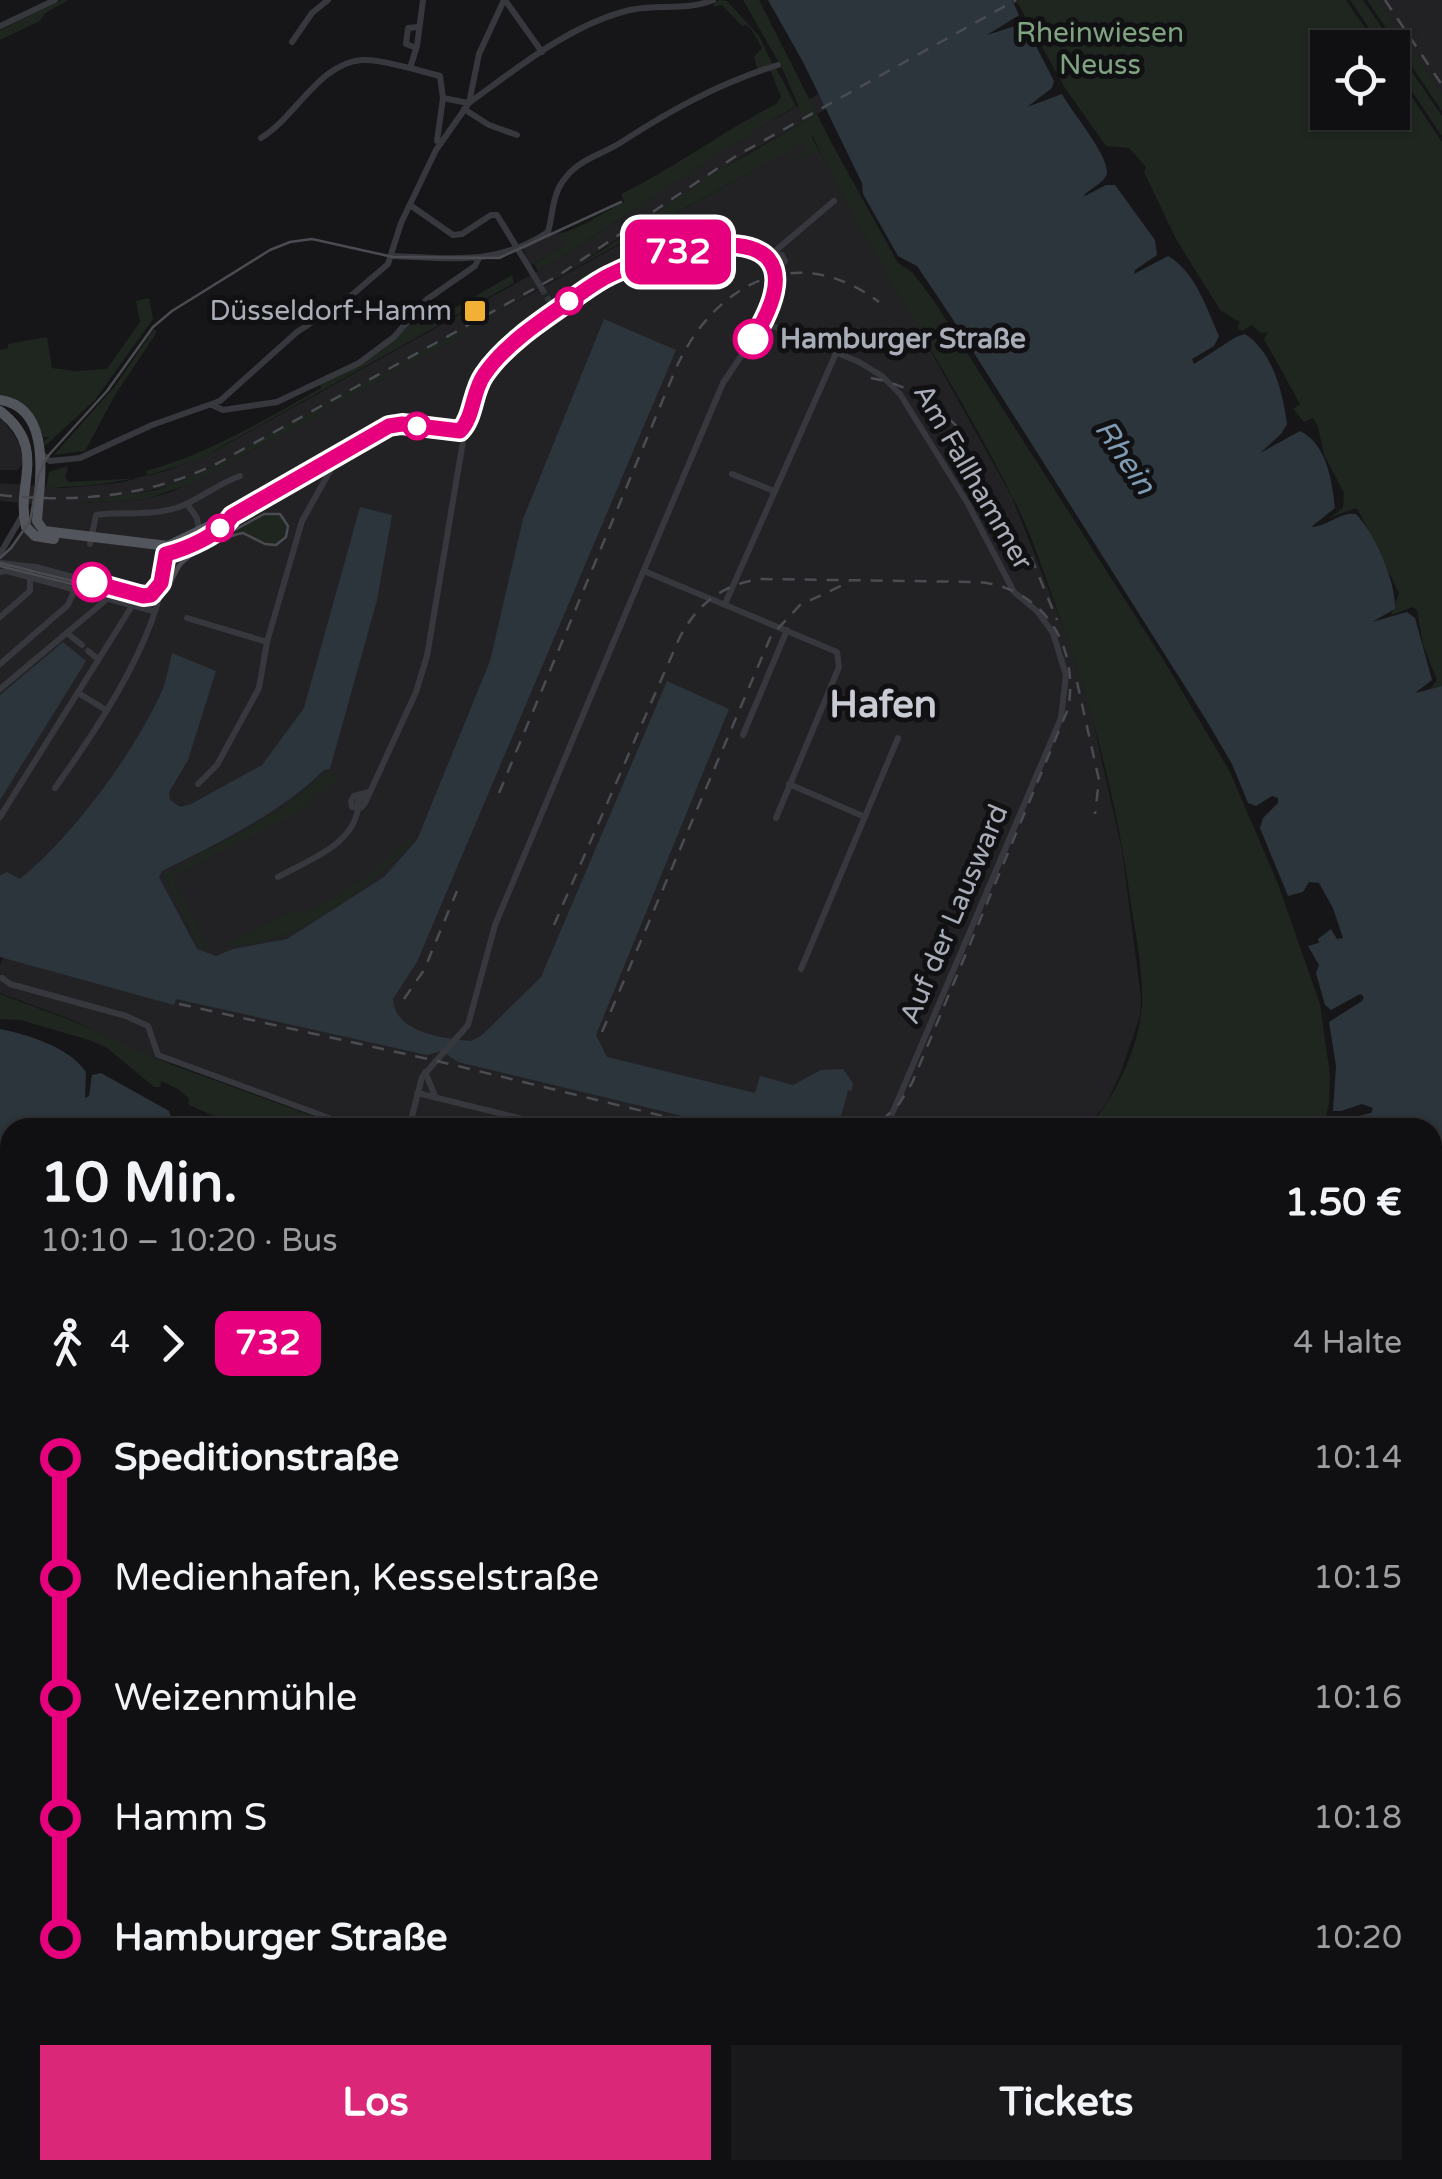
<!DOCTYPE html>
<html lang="de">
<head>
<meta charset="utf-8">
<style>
  :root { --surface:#101012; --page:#19191b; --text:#f1f3f6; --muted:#9c9d9f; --line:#303032; --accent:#db2777 }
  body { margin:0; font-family:"Varela Round",sans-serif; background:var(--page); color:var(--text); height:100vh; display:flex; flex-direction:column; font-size:38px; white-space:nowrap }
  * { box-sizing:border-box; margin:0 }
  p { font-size:32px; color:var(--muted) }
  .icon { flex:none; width:55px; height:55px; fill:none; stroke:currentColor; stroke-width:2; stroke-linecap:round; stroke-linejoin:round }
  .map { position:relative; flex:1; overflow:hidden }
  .details { position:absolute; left:0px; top:1118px; width:1442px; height:1062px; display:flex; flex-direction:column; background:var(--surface); border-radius:30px 30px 0 0; box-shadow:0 2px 8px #0004,0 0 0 2px var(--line) }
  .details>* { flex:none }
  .badge { padding:0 20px; border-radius:15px; font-size:35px; line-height:65px }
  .fabs { position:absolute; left:1310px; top:30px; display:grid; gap:20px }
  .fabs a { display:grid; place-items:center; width:100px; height:100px; border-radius:0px; background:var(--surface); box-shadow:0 2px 8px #0004,0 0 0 2px var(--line); font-size:50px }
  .map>.badge { position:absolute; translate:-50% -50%; box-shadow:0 0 0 5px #fff }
  .legs { display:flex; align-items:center; gap:15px; height:110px; padding:0 40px; font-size:32px }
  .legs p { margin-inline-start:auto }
  .overview { display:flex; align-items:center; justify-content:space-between; height:170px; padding:0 40px }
  h1 { font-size:55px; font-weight:700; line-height:75px }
  .button { display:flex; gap:20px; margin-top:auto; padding:20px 40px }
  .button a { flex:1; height:115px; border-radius:0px; background:var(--accent); color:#fff; font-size:40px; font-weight:700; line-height:115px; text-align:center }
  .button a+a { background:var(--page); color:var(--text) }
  ul { padding:0 40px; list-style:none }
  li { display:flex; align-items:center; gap:35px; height:120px; font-size:38px }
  li i { display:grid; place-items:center; width:15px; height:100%; margin:0 12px; background:currentColor }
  li i::after { content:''; width:25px; height:25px; margin:-12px; border:8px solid; border-radius:50%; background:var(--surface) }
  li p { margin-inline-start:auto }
  li:first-child i { background:linear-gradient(#0000 50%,currentColor 0) }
  li:last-child i { background:linear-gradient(currentColor 50%,#0000 0) }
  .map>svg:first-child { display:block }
  .built { fill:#222225; fill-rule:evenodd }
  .green { fill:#1e261f }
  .water { fill:#2c353c }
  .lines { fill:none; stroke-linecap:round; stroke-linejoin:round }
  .minor-tunnel { stroke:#333438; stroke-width:6; stroke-dasharray:6 3; stroke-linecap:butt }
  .minor { stroke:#37383d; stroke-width:6 }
  .major { stroke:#53555c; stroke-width:10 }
  .highway { stroke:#63666e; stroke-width:11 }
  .tram { stroke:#4a4c52; stroke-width:2.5 }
  .rail { stroke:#4a4c52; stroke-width:2.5; stroke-dasharray:12 10; stroke-linecap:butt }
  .line-1-casing { stroke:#fff; stroke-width:22 }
  .line-1 { stroke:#e6007e; stroke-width:15 }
  .stop-1-dot { fill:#fff; stroke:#e6007e; stroke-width:5 }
  .poi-dot { fill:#f2b134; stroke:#111113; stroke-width:4 }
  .labels { text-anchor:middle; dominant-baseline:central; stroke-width:10; stroke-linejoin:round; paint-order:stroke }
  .park-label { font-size:28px; fill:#7fa381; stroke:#111113 }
  .poi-label { font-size:28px; fill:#a8adb8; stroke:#111113; text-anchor:end }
  .stop-label { font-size:28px; font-weight:bold; fill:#a8adb8; stroke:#111113; text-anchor:start }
  .street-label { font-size:28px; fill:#a8adb8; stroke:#111113 }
  .water-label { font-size:30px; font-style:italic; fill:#7f9bb3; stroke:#111113 }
  .district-label { font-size:38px; font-weight:bold; fill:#c9ccd4; stroke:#111113 }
</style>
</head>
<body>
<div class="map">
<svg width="1442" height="2179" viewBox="0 0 1442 2179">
  <rect width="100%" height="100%" fill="#161618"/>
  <g class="built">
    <path d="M986,0H1021L744,155L566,273L422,354L812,138L1012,497L1069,642L1091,712L1122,850L1141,998L1140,1016L1120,1075L1107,1102L1088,1127H346L133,1049L70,1019L0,993V965L33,892L0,898V558L40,510V505L0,501V483L65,488L119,483L169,470L213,452L538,271L602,231L728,145ZM333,403L256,448L171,492L146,499L79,503L127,496L177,484L224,463Z"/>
    <polygon points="1378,0 1442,0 1442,95"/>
    <polygon points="558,231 566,246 530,266 523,248"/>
    <polygon points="0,415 20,444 23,463 18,470 0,470"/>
    <polygon points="1432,2045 1442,2124 1442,2148 1433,2146"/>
    <polygon points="1442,2151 1442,2179 1403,2179 1406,2170 1432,2170 1433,2154"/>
    <polygon points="583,2170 692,2170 706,2179 592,2179"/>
    <polygon points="1122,2170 1177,2170 1177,2175 1180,2170 1192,2173 1193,2170 1271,2170 1268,2179 1197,2179 1197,2175 1193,2175 1194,2179 1176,2179 1173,2176 1173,2179 1118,2179"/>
  </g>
  <g class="green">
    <polygon points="62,0 69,0 45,13 40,21 0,40 0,30"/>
    <polygon points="720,0 727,1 759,36 773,65 758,70 754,57 762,48 751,29 746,25 742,26 722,5 714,7 713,2"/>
    <path d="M743,0H759L831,142L898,263L913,273L934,301L1166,664L1230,772L1278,884L1320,1004L1330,1075L1329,1103L1324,1127H1089C1116,1095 1140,1046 1142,1003C1143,968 1135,932 1130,898C1116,796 1090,700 1055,604C1042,569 1031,532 1013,498C951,374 870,258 811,133L817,150L791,163L790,160L806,151L802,144L546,284L601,251L705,179L805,121L783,70Z"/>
    <polygon points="1016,0 1346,0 1378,47 1328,48 1328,112 1392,112 1393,69 1442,142 1442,686 1430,689 1437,680 1423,645 1417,610 1413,607 1391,615 1399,593 1358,510 1356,508 1329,518 1343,508 1344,493 1324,455 1318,427 1313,418 1304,422 1293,409 1300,404 1264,339 1268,332 1261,333 1252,325 1242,331 1237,328 1240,322 1220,310 1176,239 1144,172 1146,167 1129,148 1106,146 1065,88"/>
    <polygon points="1350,0 1363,0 1442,116 1442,136 1393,63 1392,48 1382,47"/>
    <polygon points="1367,0 1378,0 1442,94 1442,111"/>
    <path d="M776,68L796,106C707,157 626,218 538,271L534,264L565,246L559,233C574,233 607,210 624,202L621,194C675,168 723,131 776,104L781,97L771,72L766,70Z"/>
    <path d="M512,275L514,283L203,457C151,477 102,488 46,487L49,472L68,466L65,478L69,482L141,478L147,476L146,471C209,453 265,420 321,388L320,384L369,358L422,304L435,319Z"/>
    <polygon points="537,289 452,340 192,483 146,499 79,503 157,490 201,473"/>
    <path d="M149,298L153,319L95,400L45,446L44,441L49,437H43C35,414 25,398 0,395V350L8,348V344L47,337L52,368L75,371L107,369L140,322L136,301Z"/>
    <polygon points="154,329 157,332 115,395 85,451 54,455 115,386"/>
    <path d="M270,513L280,515L287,523C290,536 282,545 269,545L247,533L229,534Z"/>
    <polygon points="330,769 338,778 295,814 171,877 204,941 208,942 212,950 199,947 164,875 200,854 199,850 204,847 207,851 284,808"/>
    <path d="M408,839L413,841C373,887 292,948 228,945L297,909L302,916C341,894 378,872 408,839Z"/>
    <polygon points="0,994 70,1020 170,1064 343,1127 241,1128 189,1105 188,1098 178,1089 161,1081 160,1087 154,1087 107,1048 89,1040 20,1020 0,1019"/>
    <polygon points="0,1284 10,1287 10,1569 0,1570"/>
    <polygon points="1442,1437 1442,1563 1433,1571 1432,1450"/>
    <polygon points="403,2170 517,2170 514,2173 518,2179 394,2179"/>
  </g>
  <g class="water">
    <path d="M768,0H1012L1019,15L987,35L1024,23L1054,81L1052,88L1027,107L1062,94C1070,110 1114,161 1106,176C1101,185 1088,189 1083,197L1106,185H1115L1155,240L1157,255L1135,270L1134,274L1168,256C1195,271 1207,309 1219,336L1214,346L1192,359L1194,364L1236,337L1245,334C1273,352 1283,393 1287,424L1281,434L1260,453L1300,431C1327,444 1332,481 1335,508L1311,527C1326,527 1341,511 1356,514C1375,534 1396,581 1395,609L1372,622L1407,612L1415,618L1432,680L1415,693L1442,686V1437L1433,1450L1432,1128L1334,1127L1341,1120L1371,1113L1373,1108L1362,1104L1341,1111H1333L1336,1066L1329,1022L1362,1001L1364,997L1360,994L1331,1010L1325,1005L1316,973L1319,965L1308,946L1319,943L1318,939L1331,929L1337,939L1343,938L1333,908L1319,883L1309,882L1303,892L1288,896L1260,828L1263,818L1278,803V798L1272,796L1256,806L1248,803L1232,764L1205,718L950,315L917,266L898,256L863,194L862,183L803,62Z"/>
    <path d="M604,319L676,350L417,962L393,999C395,1033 442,1038 471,1041L481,1036L541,977L667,681L729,709L596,1035L607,1057L755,1093L760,1076L793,1085L821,1070L843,1069L853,1083L852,1090L848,1091L838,1127H728L458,1062L442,1051L427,1055L176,999L174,1005L0,957V875L7,872L20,879C74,835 133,754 162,691C167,679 169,665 172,653L216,671L188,760L169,792L170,800L180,807L191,804L262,765L304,708L360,507L392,515L377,600L330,769L324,770C281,813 215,845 162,871L159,877L197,949L216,956L233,949L287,939L384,877L417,840L490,661L523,519Z"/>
    <polygon points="63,642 86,661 0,800 0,695"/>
    <path d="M0,1029C29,1035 69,1047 86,1072L85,1098L89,1096L92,1075L101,1073L169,1111L175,1127L10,1128V1287L0,1284Z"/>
  </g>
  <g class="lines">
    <polyline class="minor-tunnel" points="542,289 550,302"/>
    <g class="minor">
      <polyline points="423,0 417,46 410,68 440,76 443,98 437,141 441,143"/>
      <polyline points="505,0 542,52"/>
      <polyline points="0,26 55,0"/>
      <polyline points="292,42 312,13 328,0"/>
      <polyline points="414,47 406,44 408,28 418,27"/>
      <polyline points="443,98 468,103"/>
      <path d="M470,102C519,67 571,24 630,10C658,4 687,11 713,0"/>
      <polyline points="464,109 489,125 517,135"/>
      <path d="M261,138C296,117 319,63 362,60C378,59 395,65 410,68"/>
      <polyline points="410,205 453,235 462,234 491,215 497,215 542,289"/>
      <polyline points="775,254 782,255 785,261 776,271"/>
      <path d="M393,256C450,258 498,266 548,232C553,215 552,196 563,181C578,159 599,156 620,143C671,110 719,83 778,65"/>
      <polyline points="768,257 834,201"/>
      <polyline points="763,322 859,362 882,376 900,394 968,504 1014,592 1037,611 1053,633 1066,675 1061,718 886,1128"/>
      <polyline points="212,405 223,410 277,402 359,363 394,337 426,300 475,266 479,258"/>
      <polyline points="41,453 50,461 80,458 152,425 220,401 297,332 346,300 388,264 401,223 436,150 469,103 479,54 504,0"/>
      <polyline points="732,474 774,491"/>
      <polyline points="187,504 197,518 199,531"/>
      <polyline points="232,515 389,426 402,424 460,431"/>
      <path d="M90,544L96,515C124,511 157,517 184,505C202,497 220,483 240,476"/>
      <polyline points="0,554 22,516"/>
      <polyline points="0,563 36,567 151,598 157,603"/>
      <polyline points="644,571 837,652 839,667 776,818"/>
      <polyline points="0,572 7,571 153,611"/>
      <polyline points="725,604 837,351"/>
      <polyline points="0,617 30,591 30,568"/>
      <polyline points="187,618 267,642"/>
      <polyline points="67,633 82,645"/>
      <polyline points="88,651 98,659"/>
      <polyline points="0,664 68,605 74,591"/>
      <polyline points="0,689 106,600"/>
      <polyline points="80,694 106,710"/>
      <polyline points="743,735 787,630"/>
      <polyline points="198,784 217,765 259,688 267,642 302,521 330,471 328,460"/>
      <polyline points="789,784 865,817"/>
      <path d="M55,788C98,728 171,621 165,546"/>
      <polyline points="369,792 354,796 351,801 352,807 361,808 365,803 416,692 427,656 463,441 460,431"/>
      <polyline points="0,817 132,606"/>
      <path d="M278,877C308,860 360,843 358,801L364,796"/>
      <polyline points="801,969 898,738"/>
      <polyline points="2,978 10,984 126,1016 148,1026 158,1055 356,1128"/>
      <polyline points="425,1072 436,1098"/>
      <polyline points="417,1093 560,1128"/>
      <path d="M409,1128L422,1077L468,1025L495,925L627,610L723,383L758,331L773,300C780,283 780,263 762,253C689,211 535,315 488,369C472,387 476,415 460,431"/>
      <polyline points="0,1572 10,1572"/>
      <polyline points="1432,1580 1442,1572"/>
      <polyline points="1432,1600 1442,1617"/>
      <polyline points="0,1645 10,1645"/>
      <polyline points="1432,1648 1442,1643"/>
      <polyline points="0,1716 10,1717"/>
      <polyline points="1432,1730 1442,1725"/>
      <polyline points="0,1872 10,1873"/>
      <polyline points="1432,1986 1442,2073"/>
      <polyline points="0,2025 10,2051"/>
      <polyline points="0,2089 10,2081"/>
      <polyline points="0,2103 10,2095"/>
      <polyline points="0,2132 10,2154"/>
      <polyline points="1432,2132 1442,2125"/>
      <polyline points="1432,2137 1442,2140"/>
      <polyline points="17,2170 21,2179"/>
      <polyline points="87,2170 91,2179"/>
      <polyline points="139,2170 142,2179"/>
      <polyline points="295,2170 300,2179"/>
      <polyline points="337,2170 345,2179"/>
      <polyline points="880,2170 910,2179"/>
      <polyline points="928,2170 958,2179"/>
      <polyline points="169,2172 172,2170"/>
      <polyline points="281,2179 289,2170"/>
      <polyline points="363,2179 368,2170"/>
      <polyline points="1114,2179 1116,2170"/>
      <polyline points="1334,2179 1337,2170"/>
    </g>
    <g class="major">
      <path d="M0,400C54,408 39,483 37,521L44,531L168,546L232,515"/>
      <path d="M0,411C49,449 15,483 26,527L35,536L54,539"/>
      <polyline points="201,538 227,524 232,516"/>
      <polyline points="1432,1790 1442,1785"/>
      <polyline points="1432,1807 1442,1802"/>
      <polyline points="0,1968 10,1966"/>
      <polyline points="0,1980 10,1978"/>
      <polyline points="572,2170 581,2179"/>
    </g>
    <g class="highway">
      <polyline points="0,1549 10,1548"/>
      <polyline points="1432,1878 1442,1878"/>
      <polyline points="1432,1897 1442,1896"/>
      <polyline points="1432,1908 1442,1906"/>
      <polyline points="1432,1916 1442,1914"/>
      <polyline points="1432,1982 1442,1980"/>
      <polyline points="1101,2179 1104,2170"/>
    </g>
    <g class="tram">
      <polyline points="0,558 11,548 30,521 38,477 47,457 107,391 153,327 172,311 270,250 290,242 312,239 393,257 499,258 621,202"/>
      <path d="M0,563L149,600L167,590L177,567L185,557L264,514H280L288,526L286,537L276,545L265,544L243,533C228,535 186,555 179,568C169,585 170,597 148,603L0,566"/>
      <polyline points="1432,1798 1442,1793"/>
      <polyline points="0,1973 10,1971"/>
      <polyline points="908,2170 937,2179"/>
    </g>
    <g class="rail">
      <polyline points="1385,0 1442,85"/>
      <path d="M871,378C912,385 939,407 967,437"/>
      <path d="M0,495C77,503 148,497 218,463L559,275L736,156L1016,0"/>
      <polyline points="1031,557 1057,620"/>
      <polyline points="1077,682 1099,780 1095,814"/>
      <path d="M499,793L677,366C716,282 798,241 879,302"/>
      <path d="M554,925L679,639C696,605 722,584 761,579L979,582C1043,588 1080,646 1068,709L912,1083L899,1104L874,1128"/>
      <polyline points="404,999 424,970 457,891"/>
      <polyline points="179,1004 437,1061 712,1128"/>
      <polyline points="602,1032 771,636 800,605 845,584"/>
    </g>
  </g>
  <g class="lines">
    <g class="line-1-casing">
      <path id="line-1" d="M92,582L143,596L151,595L161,583L166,554C186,549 221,534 232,516L389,426L402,424L460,431C474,417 472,392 484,375C504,345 542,320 571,300C584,291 597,281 610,275C678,241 833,209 753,339"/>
    </g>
    <use href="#line-1" class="line-1"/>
  </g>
  <g class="stop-1-dot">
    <circle cx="569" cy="301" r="12"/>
    <circle cx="753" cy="339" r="18"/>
    <circle cx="417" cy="426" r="12"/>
    <circle cx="220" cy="528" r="12"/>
    <circle cx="92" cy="582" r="18"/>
  </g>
  <rect class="poi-dot" x="463" y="299" width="24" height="24" rx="5"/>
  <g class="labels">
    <g class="park-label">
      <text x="1100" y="33">Rheinwiesen<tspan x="1100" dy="32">Neuss</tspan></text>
    </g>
    <g class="poi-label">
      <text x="452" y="311">Düsseldorf-Hamm</text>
    </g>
    <g class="stop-label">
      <text x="780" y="339">Hamburger Straße</text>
    </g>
    <g class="street-label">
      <text transform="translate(973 477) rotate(60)">Am Fallhammer</text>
      <text transform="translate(954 914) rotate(-67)">Auf der Lausward</text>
    </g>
    <g class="water-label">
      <text transform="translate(1125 457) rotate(56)">Rhein</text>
    </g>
    <g class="district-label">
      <text x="883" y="705">Hafen</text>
    </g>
  </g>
</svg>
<div class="fabs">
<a><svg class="icon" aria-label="locate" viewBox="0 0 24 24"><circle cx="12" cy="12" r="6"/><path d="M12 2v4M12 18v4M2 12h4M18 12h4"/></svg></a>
</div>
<b class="badge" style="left:678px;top:252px;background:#e6007e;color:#fff">732</b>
<section class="details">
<div class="overview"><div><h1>10 Min.</h1><p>10:10 – 10:20 · Bus</p></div><b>1.50 €</b></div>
<div class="legs"><svg class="icon" aria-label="walk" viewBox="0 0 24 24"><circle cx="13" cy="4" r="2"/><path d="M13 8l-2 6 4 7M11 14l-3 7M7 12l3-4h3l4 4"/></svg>4<svg class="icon" aria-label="forward" viewBox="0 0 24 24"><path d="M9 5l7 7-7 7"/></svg><b class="badge" style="background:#e6007e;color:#fff">732</b><p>4 Halte</p></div>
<ul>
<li><i style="color:#e6007e"></i><b>Speditionstraße</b><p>10:14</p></li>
<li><i style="color:#e6007e"></i><span>Medienhafen, Kesselstraße</span><p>10:15</p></li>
<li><i style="color:#e6007e"></i><span>Weizenmühle</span><p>10:16</p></li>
<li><i style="color:#e6007e"></i><span>Hamm S</span><p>10:18</p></li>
<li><i style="color:#e6007e"></i><b>Hamburger Straße</b><p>10:20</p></li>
</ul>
<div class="button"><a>Los</a><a>Tickets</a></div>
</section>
</div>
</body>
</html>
